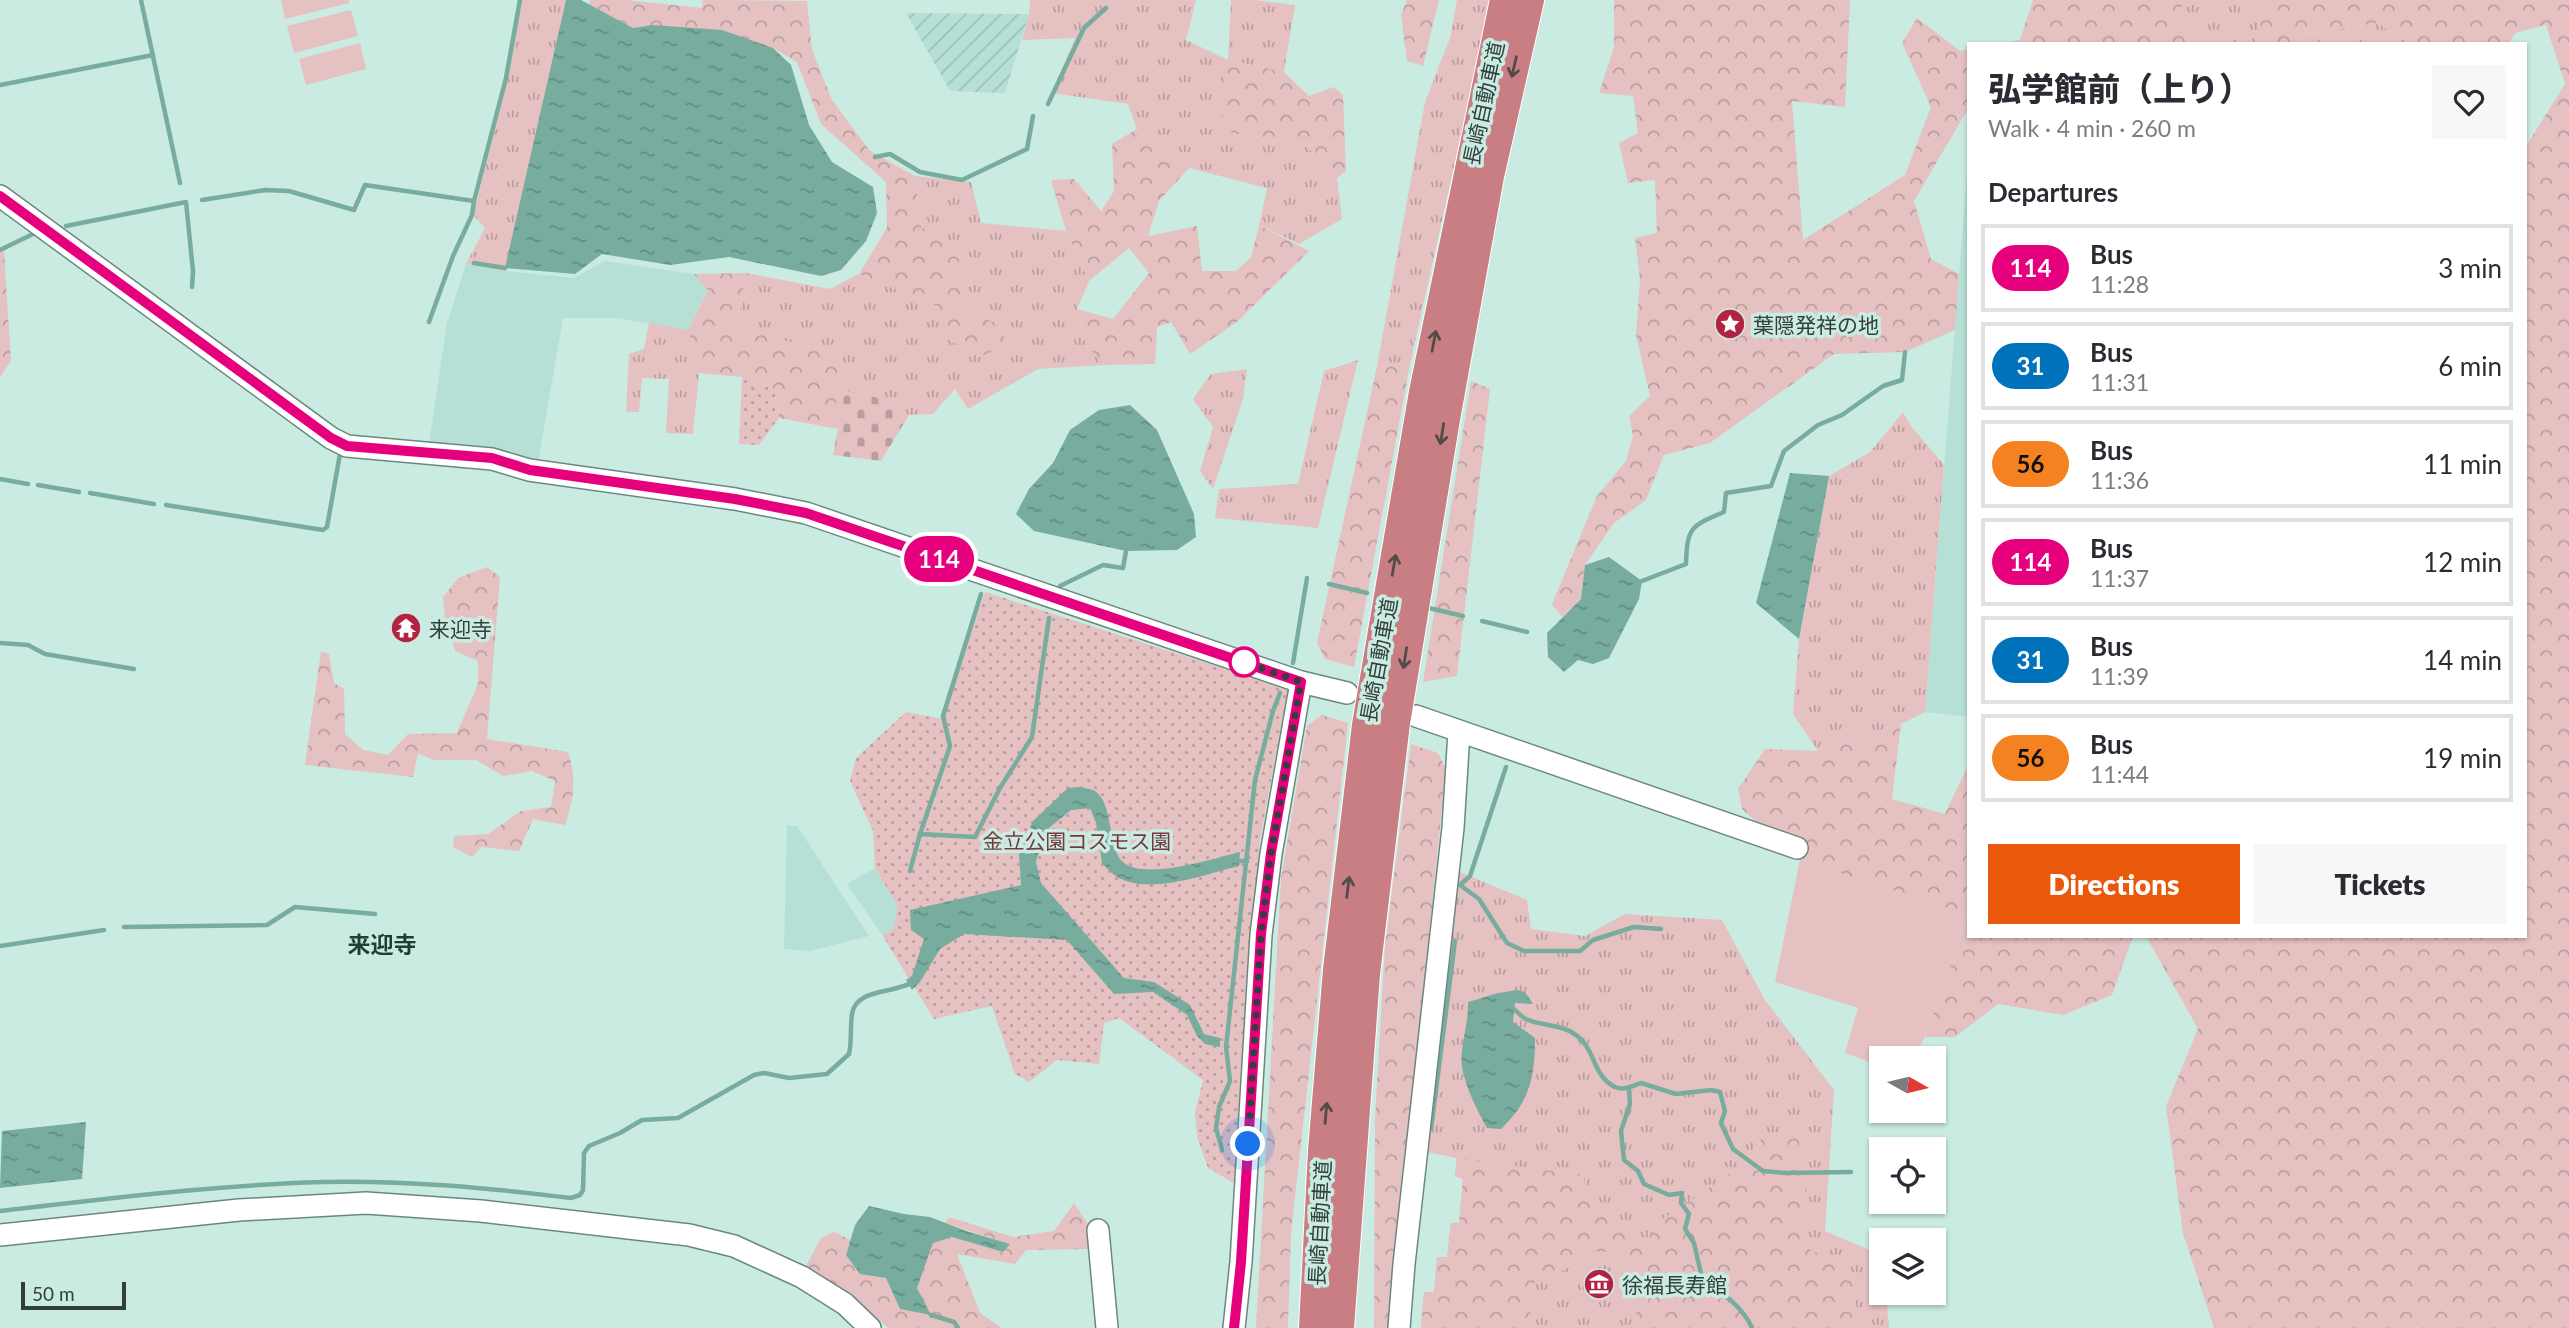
<!DOCTYPE html>
<html lang="en">
<head>
<meta charset="utf-8">
<style>
  :root { --surface:#fff; --page:#f7f7f7; --text:#2b2b33; --muted:#7c7c81; --line:#e1e1e2; --accent:#ea580c }
  body { margin:0; font-family:Lato,"Noto Sans JP",sans-serif; background:var(--page); color:var(--text); height:100vh; display:flex; flex-direction:column; font-size:26px; white-space:nowrap }
  * { box-sizing:border-box; margin:0 }
  p { font-size:23px; color:var(--muted) }
  .icon { flex:none; width:38px; height:38px; fill:none; stroke:currentColor; stroke-width:2; stroke-linecap:round; stroke-linejoin:round }
  .map { position:relative; flex:1; overflow:hidden }
  .panel { position:absolute; left:1967px; top:42px; width:560px; height:896px; display:flex; flex-direction:column; background:var(--surface); border-radius:0px; box-shadow:0 2px 5px #0004 }
  .panel>* { flex:none }
  .badge { padding:0 14px; border-radius:23px; font-size:24px; line-height:46px }
  .needle { width:46px; rotate:98deg }
  .tools { position:absolute; left:1869px; top:1046px; display:grid; gap:14px }
  .tools a { display:grid; place-items:center; width:77px; height:77px; border-radius:0px; background:var(--surface); box-shadow:0 2px 5px #0004; font-size:35px }
  .scale { position:absolute; left:21px; bottom:18px; width:105px; box-sizing:border-box; padding-left:7px; border:4px solid #323f3c; border-top:0; font-size:19px; line-height:24px; white-space:nowrap; color:#323f3c; -webkit-text-stroke:5px #caebe2; paint-order:stroke }
  .you { position:absolute; width:35px; height:35px; margin:-18px; border:5px solid #fff; border-radius:50%; background:#1a73e8; box-shadow:0 0 0 10px #1a73e833 }
  .map>.badge { position:absolute; translate:-50% -50%; box-shadow:0 0 0 4px #fff }
  h2 { padding:0 21px; font-size:26px; line-height:63px }
  .round { display:grid; place-items:center; flex:none; width:74px; height:74px; border-radius:0px; background:var(--page) }
  .head { display:flex; align-items:center; justify-content:space-between; height:119px; padding:0 21px }
  h1 { font-size:33px; font-weight:800; line-height:52px }
  .cta { display:flex; gap:14px; margin-top:auto; padding:14px 21px }
  .cta a { flex:1; height:80px; border-radius:0px; background:var(--accent); color:#fff; font-size:28px; font-weight:800; line-height:80px; text-align:center }
  .cta a+a { background:var(--page); color:var(--text) }
  ul { padding:0; list-style:none }
  li { display:flex; align-items:center; gap:21px; height:88px; margin:0 14px 10px; padding:0 7px; border:4px solid var(--line); border-radius:0px }
  li div { flex:1 }
  li b { display:block; font-size:26px }
  li em { font-style:normal }
  li .badge { min-width:77px; font-weight:700; text-align:center }
  .map>svg:first-child { display:block }
  .built { fill:#b6e0d5 }
  .industrial { fill:url(#industrial-furrows) }
  .grass { fill:url(#grass-tufts) }
  .forest { fill:url(#forest-crowns) }
  .cemetery { fill:url(#cemetery-stones) }
  .garden { fill:url(#garden-dots) }
  .pitch { fill:#e5c1c2 }
  .water { fill:url(#water-ripples) }
  .lines { fill:none; stroke-linecap:round; stroke-linejoin:round }
  .stream { stroke:#77ac9e; stroke-width:4.5 }
  .tertiary-casing { stroke:#6a8880; stroke-width:24 }
  .motorway-casing { stroke:#fff; stroke-width:32 }
  .tertiary { stroke:#fff; stroke-width:21 }
  .motorway { stroke:#c97e83; stroke-width:30 }
  .oneway { stroke:#504c4a }
  .line-casing { stroke:#fff; stroke-width:16 }
  .line { stroke:#e6007e; stroke-width:10 }
  .walk { stroke:#323f3c; stroke-width:7; stroke-dasharray:0 12.6 }
  .stop-dot { fill:#fff; stroke:#e6007e; stroke-width:3.5 }
  .labels { text-anchor:middle; dominant-baseline:central; stroke-width:7; stroke-linejoin:round; paint-order:stroke }
  .street-label { font-size:21px; fill:#323f3c; stroke:#caebe2 }
  .poi-label { font-size:21px; fill:#323f3c; stroke:#caebe2; text-anchor:start }
  .park-label { font-size:21px; fill:#77383e; stroke:#caebe2 }
  .neighbourhood-label { font-size:23px; font-weight:bold; fill:#213d36; stroke:#caebe2 }
</style>
</head>
<body>
<div class="map">
<svg width="2569" height="1328" viewBox="0 0 2569 1328">
  <defs>
    <pattern id="industrial-furrows" width="10" height="10" patternUnits="userSpaceOnUse" patternTransform="scale(1.75)"><rect width="10" height="10" fill="#b6e0d5"/><path d="M-1 1l2-2M0 10L10 0M9 11l2-2" fill="none" stroke="#9dc1b8"/></pattern>
    <pattern id="grass-tufts" width="24" height="20" patternUnits="userSpaceOnUse" patternTransform="scale(1.75)"><rect width="24" height="20" fill="#e5c1c2"/><path d="M3 7l-1-3M5 7V3M7 7l1-3M15 17l-1-3M17 17v-4M19 17l1-3" fill="none" stroke="#ba9e9f"/></pattern>
    <pattern id="forest-crowns" width="20" height="18" patternUnits="userSpaceOnUse" patternTransform="scale(1.75)"><rect width="20" height="18" fill="#e5c1c2"/><path d="M2 6a3 3 0 1 1 6 0M12 15a3 3 0 1 1 6 0" fill="none" stroke="#ba9e9f"/></pattern>
    <pattern id="cemetery-stones" width="16" height="16" patternUnits="userSpaceOnUse" patternTransform="scale(1.75)"><rect width="16" height="16" fill="#e5c1c2"/><path d="M2 7V4a2 2 0 0 1 4 0v3zM10 15v-3a2 2 0 0 1 4 0v3z" fill="#ba9e9f"/></pattern>
    <pattern id="garden-dots" width="8" height="8" patternUnits="userSpaceOnUse" patternTransform="scale(1.75)"><rect width="8" height="8" fill="#e5c1c2"/><path d="M2 2h.1M6 6h.1" fill="none" stroke="#ba9e9f" stroke-width="1.8" stroke-linecap="round"/></pattern>
    <pattern id="water-ripples" width="26" height="14" patternUnits="userSpaceOnUse" patternTransform="scale(1.75)"><rect width="26" height="14" fill="#77ac9e"/><path d="M2 4q2-2 4 0t4 0M15 11q2-2 4 0t4 0" fill="none" stroke="#628d82"/></pattern>
  </defs>
  <rect width="100%" height="100%" fill="#caebe2"/>
  <g class="built">
    <polygon points="1969,148 1969,717 1925,712"/>
    <polygon points="605,261 694,274 708,289 688,330 616,318 563,318 538,463 499,449 429,444 447,323 466,264 506,271 574,278"/>
    <polygon points="787,825 797,826 869,936 810,951 784,949"/>
    <polygon points="875,868 897,905 894,929 882,935 847,884"/>
  </g>
  <polygon class="industrial" points="906,13 1029,14 1005,93 950,91"/>
  <g class="grass">
    <polygon points="522,0 566,0 506,271 466,264 485,228 473,215 508,78"/>
    <polygon points="1030,0 1196,0 1186,40 1228,60 1231,0 1255,0 1295,5 1284,72 1229,60 1232,133 1309,146 1322,176 1337,178 1342,219 1299,244 1259,225 1267,188 1189,168 1137,129 1128,104 1052,93 1075,38 1022,40 1029,14"/>
    <polygon points="1457,0 1491,0 1410,364 1377,366 1425,102 1450,38"/>
    <polygon points="2182,0 2260,0 2259,37 2235,44 2210,44 2181,23"/>
    <polygon points="2377,23 2411,44 2294,44 2294,36"/>
    <polygon points="915,176 971,182 981,223 1066,231 1089,281 1077,309 1086,345 1104,365 1038,369 968,409 955,389 933,414 909,415 875,397 836,389 842,354 736,329 746,273 830,289 859,274 940,307 1001,325 965,311 958,253 921,227"/>
    <polygon points="649,323 688,330 699,373 693,434 666,433 669,379 642,378 639,412 626,412 629,354 644,349"/>
    <polygon points="1358,360 1318,528 1215,518 1219,489 1298,484 1324,371"/>
    <polygon points="1247,369 1243,399 1213,489 1200,471 1213,427 1193,399 1211,374"/>
    <polygon points="1903,412 1911,426 1944,465 1925,712 1901,724 1818,751 1793,714 1799,639 1829,476 1870,452"/>
    <polygon points="1460,872 1527,900 1531,929 1585,936 1625,914 1722,920 1765,1000 1834,1090 1825,1231 1881,1255 1881,1293 1886,1293 1889,1328 1421,1328 1424,1292 1434,1292 1437,1257 1447,1257 1451,1223 1459,1223 1463,1179 1455,1176 1457,1158 1427,1152"/>
  </g>
  <g class="forest">
    <polygon points="591,0 626,0 702,8 703,0 807,1 812,50 832,100 870,151 915,176 921,227 958,253 965,311 1001,325 1006,347 981,356 938,335 940,307 859,274 887,228 886,182 821,124 797,62 773,48 652,25 633,28 588,4"/>
    <polygon points="1407,0 1439,0 1423,66 1407,61 1401,15"/>
    <polygon points="1614,0 1850,0 1845,107 1792,101 1803,240 1905,175 1931,107 1902,43 1917,18 1960,51 1969,49 1969,107 1914,201 1931,259 1959,274 1955,330 1905,352 1834,354 1710,443 1664,455 1646,500 1614,523 1585,565 1581,599 1562,617 1552,604 1597,496 1626,461 1633,436 1629,416 1650,396 1636,335 1640,279 1635,238 1657,233 1655,180 1628,183 1619,143 1638,133 1633,96 1599,93 1614,47"/>
    <polygon points="2033,0 2182,0 2181,23 2210,44 2137,44 2136,42 2126,44 1999,44 2020,40"/>
    <polygon points="2260,0 2569,0 2569,1328 2214,1328 2183,1233 2166,1106 2198,1029 2146,936 2525,936 2525,148 2565,84 2546,25 2515,33 2509,44 2411,44 2377,23 2294,36 2294,44 2235,44 2259,37"/>
    <polygon points="1229,60 1284,72 1309,96 1334,87 1343,95 1346,171 1337,178 1322,176 1309,146 1232,133 1217,106"/>
    <polygon points="1137,129 1189,168 1159,201 1148,236 1197,226 1202,271 1236,271 1251,257 1259,225 1309,251 1237,322 1190,354 1171,322 1157,327 1155,364 1104,365 1086,345 1077,309 1113,319 1149,273 1129,248 1089,281 1066,231 1051,180 1074,179 1101,211 1114,191 1112,144"/>
    <polygon points="4,251 11,361 0,377 0,252"/>
    <polygon points="746,273 736,329 842,354 836,389 838,429 779,418 778,391 742,377 699,373 688,330 708,290 694,274"/>
    <polygon points="1410,364 1354,667 1325,659 1317,643 1377,366"/>
    <polygon points="1471,381 1490,389 1457,676 1423,682"/>
    <path d="M487,567L500,577L487,739L568,752C577,779 574,799 565,825L533,819L519,851L481,847L472,857L453,847L454,836L488,834L521,811L551,807L555,781L532,771L503,776L476,760H433L418,753L413,777L305,765L321,651L329,654L334,683L344,689L345,734L363,750L388,755L408,734L457,733L478,684V661L455,651L445,618L443,597L458,578Z"/>
    <polygon points="1322,715 1348,723 1291,1234 1288,1328 1256,1328 1281,878 1307,726"/>
    <polygon points="1901,724 1892,799 1945,814 1969,763 1969,936 2133,936 2112,995 2063,1015 1998,1004 1955,1037 1925,1037 1968,915 1800,860 1742,809 1738,789 1765,749 1818,751"/>
    <polygon points="1411,744 1438,753 1446,769 1389,1328 1374,1328 1375,1120 1385,945"/>
    <path d="M1796,1132L1808,1169L1804,1226L1810,1250L1835,1260L1853,1275L1859,1328H1629C1643,1305 1648,1272 1620,1258C1612,1254 1605,1249 1595,1252C1581,1255 1571,1269 1557,1273C1552,1275 1542,1272 1536,1271L1531,1311L1525,1328H1421L1424,1292H1434L1437,1257H1447L1451,1223H1459L1463,1179L1455,1176L1457,1158L1583,1175L1588,1199C1610,1214 1626,1234 1648,1250L1656,1223L1735,1171L1766,1133Z"/>
    <polygon points="1074,1203 1088,1224 1091,1249 1026,1250 1015,1264 957,1254 980,1313 1002,1328 888,1328 851,1294 806,1266 821,1238 834,1232 851,1240 846,1255 886,1278 900,1309 930,1314 917,1288 932,1243 952,1237 1003,1252 1009,1244 945,1223 949,1217 1013,1237 1054,1231"/>
  </g>
  <polygon class="cemetery" points="836,389 875,397 909,415 881,461 833,455 838,429"/>
  <g class="garden">
    <polygon points="742,377 778,391 779,418 759,445 739,444"/>
    <polygon points="985,592 1288,689 1260,840 1241,1066 1234,1183 1208,1168 1197,1137 1195,1113 1203,1080 1119,1018 1104,1023 1099,1064 1057,1060 1029,1082 1015,1074 992,1006 934,1019 882,935 894,929 897,905 875,868 873,831 850,781 856,758 906,712 942,719"/>
  </g>
  <g class="pitch">
    <polygon points="281,0 349,0 349,3 285,19"/>
    <polygon points="351,10 358,36 294,53 287,26"/>
    <polygon points="360,43 366,69 306,85 299,59"/>
    <polygon points="1800,860 1968,915 1925,1037 1912,1059 1881,1059 1881,1066 1845,1053 1858,1008 1775,982"/>
  </g>
  <g class="water">
    <polygon points="566,0 581,0 633,28 652,25 722,30 773,48 791,65 809,125 832,162 873,187 877,213 866,241 841,270 821,276 729,257 670,265 602,254 575,274 505,268"/>
    <polygon points="1130,405 1157,430 1194,514 1196,537 1177,550 1126,551 1034,531 1016,514 1029,489 1053,463 1070,430 1099,410"/>
    <polygon points="1790,473 1829,476 1799,639 1756,603"/>
    <polygon points="1609,557 1642,581 1639,599 1609,658 1593,664 1578,660 1564,672 1548,657 1547,633 1581,599 1585,565"/>
    <path d="M1080,787C1084,788 1092,789 1095,791C1116,806 1105,853 1127,865C1153,878 1212,859 1240,852L1239,866C1206,874 1151,895 1119,878C1113,875 1107,868 1102,863L1096,823L1090,808L1071,810L1044,832L1036,862L1041,883L1124,978L1154,982L1190,1005L1204,1034L1220,1038V1047L1205,1044L1197,1036L1187,1015L1153,992L1114,994L1067,940L964,934L940,949L920,982L912,990L906,980L912,976L924,939L911,930L910,910L1021,885L1019,855L1033,821L1068,788Z"/>
    <path d="M1517,990L1525,992L1533,1004L1515,1003L1513,1022L1535,1038C1535,1076 1530,1102 1501,1129L1487,1128C1478,1112 1465,1086 1462,1067C1459,1050 1469,1023 1468,1002L1498,993Z"/>
    <polygon points="86,1122 82,1179 0,1188 2,1131"/>
    <polygon points="869,1206 904,1214 930,1217 966,1231 1010,1244 1003,1252 952,1237 933,1243 917,1288 931,1315 900,1309 886,1278 860,1274 846,1255 855,1225"/>
  </g>
  <g class="lines">
    <g class="stream">
      <polyline points="141,0 180,183"/>
      <polyline points="0,85 153,55"/>
      <polyline points="1048,104 1084,28 1106,8"/>
      <polyline points="875,157 890,154 920,172 962,180 1027,149 1033,116"/>
      <polyline points="202,200 265,190 289,191 354,210 365,185 474,201 472,215 453,256 429,322"/>
      <polyline points="474,201 506,78 520,0"/>
      <polyline points="66,226 186,202 193,271 192,287"/>
      <polyline points="0,250 33,234"/>
      <polyline points="474,263 505,268"/>
      <polyline points="0,479 28,484"/>
      <polyline points="38,485 79,492"/>
      <polyline points="90,493 154,504"/>
      <polyline points="166,505 323,530 327,527 340,454"/>
      <path d="M1642,581L1686,564C1687,527 1691,526 1724,512L1726,493L1771,486L1784,451L1818,425L1842,415L1883,386L1902,380L1905,352"/>
      <polyline points="1329,584 1367,593"/>
      <polyline points="1060,586 1103,565 1123,568 1126,551"/>
      <polyline points="1429,608 1463,616"/>
      <polyline points="1482,621 1527,632"/>
      <polyline points="0,643 28,645 45,654 134,669"/>
      <polyline points="1293,663 1307,578"/>
      <polyline points="1506,767 1470,876 1460,885 1479,899 1507,943 1524,951 1580,951 1593,940 1634,927 1661,929"/>
      <polyline points="920,834 950,746 943,716 981,594"/>
      <polyline points="1235,861 1247,861"/>
      <polyline points="910,871 920,834 975,837 1000,788 1032,737 1049,618"/>
      <polyline points="124,927 267,925 295,907 375,914"/>
      <polyline points="0,946 104,930"/>
      <path d="M1514,1009C1517,1012 1522,1017 1526,1019C1541,1026 1559,1024 1573,1033C1597,1048 1591,1075 1615,1087C1624,1091 1633,1086 1641,1083L1676,1094L1711,1090L1720,1092L1725,1111L1721,1123L1733,1149L1763,1171L1785,1173L1851,1172"/>
      <path d="M1629,1089L1630,1104L1621,1131L1624,1160L1638,1171L1644,1184L1669,1195L1682,1193L1681,1203L1689,1214L1685,1229L1694,1243L1702,1278C1720,1291 1743,1307 1752,1328"/>
      <polyline points="1431,1129 1455,941"/>
      <polyline points="1222,1150 1216,1128 1219,1107 1230,1081 1226,1047 1255,780 1273,711 1280,693"/>
      <path d="M0,1211C107,1199 215,1185 322,1182C406,1180 489,1188 571,1198L580,1195L583,1190L584,1153L589,1146L620,1133L642,1120L678,1118L754,1075L764,1073L789,1078L827,1074L849,1054C852,1041 850,1027 852,1014C856,988 894,994 913,982"/>
      <polyline points="931,1315 954,1322 958,1328"/>
    </g>
    <g class="tertiary-casing">
      <g id="tertiary">
        <polyline points="0,196 331,438 347,446 492,459 529,470 735,499 806,513 1301,682 1347,693"/>
        <polyline points="1416,716 1797,848"/>
        <polyline points="1098,1230 1107,1328"/>
        <polyline points="0,1235 239,1210 366,1203 481,1211 689,1235 734,1246 802,1277 845,1304 870,1328"/>
        <polyline points="1234,1328 1241,1262 1261,935 1271,854 1301,682"/>
        <polyline points="1399,1328 1404,1264 1453,828 1459,732"/>
      </g>
    </g>
    <g class="motorway-casing">
      <g id="motorway">
        <polyline points="1314,1328 1323,1151 1338,970 1367,725 1424,392 1505,0"/>
        <polyline points="1339,1328 1365,974 1395,723 1445,419 1489,176 1529,0"/>
      </g>
    </g>
    <use href="#tertiary" class="tertiary"/>
    <use href="#motorway" class="motorway"/>
  </g>
  <defs><path id="oneway-shaft" d="M-6 0H5M1.5-3L5.5 0L1.5 3" fill="none" stroke-width="1.6" stroke-linecap="round" stroke-linejoin="round" transform="scale(1.75)"/></defs>
  <g class="oneway">
    <use href="#oneway-shaft" transform="translate(1514 67) rotate(103)"/>
    <use href="#oneway-shaft" transform="translate(1434 341) rotate(-79)"/>
    <use href="#oneway-shaft" transform="translate(1442 434) rotate(99)"/>
    <use href="#oneway-shaft" transform="translate(1394 565) rotate(-80)"/>
    <use href="#oneway-shaft" transform="translate(1405 658) rotate(99)"/>
    <use href="#oneway-shaft" transform="translate(1348 887) rotate(-83)"/>
    <use href="#oneway-shaft" transform="translate(1326 1113) rotate(-85)"/>
  </g>
  <g class="lines">
    <g class="line-casing">
      <polyline id="line" points="0,196 331,438 347,446 492,458 530,470 735,499 806,513 1301,682 1271,853 1261,934 1241,1262 1234,1328"/>
    </g>
    <use href="#line" class="line"/>
    <polyline class="walk" points="1244,662 1235,659 1301,682 1271,853 1261,934 1248,1144"/>
  </g>
  <defs>
    <g id="sight-disc" transform="scale(1.575)"><circle r="9.5" fill="#b42241" stroke="#caebe2"/><path d="M0-6L1.8-2.2L6-1.7L2.9 1.2L3.7 5.4L0 3.3L-3.7 5.4L-2.9 1.2L-6-1.7L-1.8-2.2Z" fill="#fff"/></g>
    <g id="temple-disc" transform="scale(1.575)"><circle r="9.5" fill="#b42241" stroke="#caebe2"/><path d="M0-6L5-2H3V0L6.5 2.5H4V6H1.5V3h-3V6H-4V2.5H-6.5L-3 0V-2H-5Z" fill="#fff"/></g>
    <g id="museum-disc" transform="scale(1.575)"><circle r="9.5" fill="#b42241" stroke="#caebe2"/><path d="M0-6L6-3V-2H-6V-3ZM-5-1h2V3h-2ZM-1-1h2V3h-2ZM3-1h2V3H3ZM-6 4H6V6H-6Z" fill="#fff"/></g>
  </defs>
  <g fill-rule="evenodd">
    <use href="#sight-disc" x="1730" y="324"/>
    <use href="#temple-disc" x="406" y="628"/>
    <use href="#museum-disc" x="1599" y="1284"/>
  </g>
  <circle class="stop-dot" cx="1244" cy="662" r="14"/>
  <g class="labels">
    <g class="street-label">
      <text transform="translate(1483 103) rotate(-78)">長崎自動車道</text>
      <text transform="translate(1378 660) rotate(-80)">長崎自動車道</text>
      <text transform="translate(1319 1223) rotate(-87)">長崎自動車道</text>
    </g>
    <g class="poi-label">
      <text x="1753" y="324">葉隠発祥の地</text>
      <text x="429" y="628">来迎寺</text>
      <text x="1622" y="1284">徐福長寿館</text>
    </g>
    <g class="park-label">
      <text x="1077" y="840">金立公園コスモス園</text>
    </g>
    <g class="neighbourhood-label">
      <text x="382" y="944">来迎寺</text>
    </g>
  </g>
</svg>
<div class="tools">
<a><svg class="needle" viewBox="-14 -14 28 28"><path d="M0-13l5 13h-10z" fill="#e53935"/><path d="M0 13l5-13h-10z" fill="#7c7c81"/></svg></a>
<a><svg class="icon" aria-label="locate" viewBox="0 0 24 24"><circle cx="12" cy="12" r="6"/><path d="M12 2v4M12 18v4M2 12h4M18 12h4"/></svg></a>
<a><svg class="icon" aria-label="layers" viewBox="0 0 24 24"><path d="M12 4l9 5-9 5-9-5zM3 14l9 5 9-5"/></svg></a>
</div>
<div class="scale">50 m</div>
<div class="you" style="left:1248px;top:1144px"></div>
<b class="badge" style="left:939px;top:559px;background:#e6007e;color:#fff">114</b>
<section class="panel">
<div class="head"><div><h1>弘学館前（上り）</h1><p>Walk · 4 min · 260 m</p></div><a class="round"><svg class="icon" aria-label="heart" viewBox="0 0 24 24"><path d="M12 20l-8-8c-3-5 5-10 8-4 3-6 11-1 8 4z"/></svg></a></div>
<h2>Departures</h2>
<ul>
<li><span class="badge" style="background:#e6007e;color:#fff">114</span><div><b>Bus</b><p>11:28</p></div><em>3 min</em></li>
<li><span class="badge" style="background:#0072bc;color:#fff">31</span><div><b>Bus</b><p>11:31</p></div><em>6 min</em></li>
<li><span class="badge" style="background:#f58220;color:#111">56</span><div><b>Bus</b><p>11:36</p></div><em>11 min</em></li>
<li><span class="badge" style="background:#e6007e;color:#fff">114</span><div><b>Bus</b><p>11:37</p></div><em>12 min</em></li>
<li><span class="badge" style="background:#0072bc;color:#fff">31</span><div><b>Bus</b><p>11:39</p></div><em>14 min</em></li>
<li><span class="badge" style="background:#f58220;color:#111">56</span><div><b>Bus</b><p>11:44</p></div><em>19 min</em></li>
</ul>
<div class="cta"><a>Directions</a><a>Tickets</a></div>
</section>
</div>
</body>
</html>
